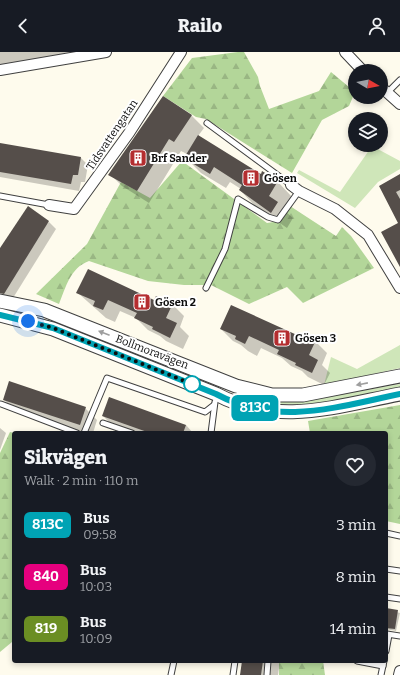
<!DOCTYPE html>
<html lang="en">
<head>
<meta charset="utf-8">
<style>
  :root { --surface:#171b24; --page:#242831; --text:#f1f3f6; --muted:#9ea1a6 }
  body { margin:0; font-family:Bitter,serif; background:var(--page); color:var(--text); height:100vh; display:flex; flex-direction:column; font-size:15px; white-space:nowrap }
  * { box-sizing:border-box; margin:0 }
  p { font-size:13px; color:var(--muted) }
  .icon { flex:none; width:22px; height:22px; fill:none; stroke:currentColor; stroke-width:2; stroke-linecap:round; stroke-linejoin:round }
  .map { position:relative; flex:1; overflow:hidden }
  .sheet { position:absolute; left:12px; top:379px; width:376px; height:232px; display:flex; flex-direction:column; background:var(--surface); border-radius:4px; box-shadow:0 2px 6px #0003 }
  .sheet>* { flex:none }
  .badge { padding:0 8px; border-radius:6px; font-size:14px; line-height:26px }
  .needle { width:26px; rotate:100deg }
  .fabs { position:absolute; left:348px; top:12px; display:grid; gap:8px }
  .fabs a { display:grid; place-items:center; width:40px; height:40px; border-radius:50%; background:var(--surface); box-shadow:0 2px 6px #0003; font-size:20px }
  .you { position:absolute; width:20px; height:20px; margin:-10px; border:3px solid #fff; border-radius:50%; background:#1a73e8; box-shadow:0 0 0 6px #1a73e833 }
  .map>.badge { position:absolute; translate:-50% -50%; box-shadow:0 0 0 2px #fff }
  .round { display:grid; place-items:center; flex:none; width:42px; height:42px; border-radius:21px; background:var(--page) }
  .summary { display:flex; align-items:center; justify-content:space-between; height:68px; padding:0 12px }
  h1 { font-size:19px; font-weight:800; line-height:30px }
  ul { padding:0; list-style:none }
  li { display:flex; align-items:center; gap:12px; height:52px; padding:0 12px }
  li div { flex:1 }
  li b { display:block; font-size:15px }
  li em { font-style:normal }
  li .badge { min-width:44px; font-weight:700; text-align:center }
  header { display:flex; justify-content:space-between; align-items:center; height:52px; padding:0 12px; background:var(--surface); font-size:18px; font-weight:800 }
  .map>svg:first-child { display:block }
  .grass { fill:#cfe6b9 }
  .forest { fill:url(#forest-firs) }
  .shadow { fill:#0003 }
  .building { fill:#554e4a }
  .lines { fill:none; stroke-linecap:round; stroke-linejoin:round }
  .service-casing { stroke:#404040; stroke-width:7 }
  .minor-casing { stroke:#404040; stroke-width:12 }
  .tertiary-casing { stroke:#404040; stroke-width:15 }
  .service { stroke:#fff; stroke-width:5 }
  .minor { stroke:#fff; stroke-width:10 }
  .tertiary { stroke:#fff; stroke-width:13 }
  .oneway { fill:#9e9e9e }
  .line-casing { stroke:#fff; stroke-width:9 }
  .line { stroke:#00a3b4; stroke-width:6 }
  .walk { stroke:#0d0d0d; stroke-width:4; stroke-dasharray:0 7.2 }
  .stop-dot { fill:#fff; stroke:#00a3b4; stroke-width:2 }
  .labels { text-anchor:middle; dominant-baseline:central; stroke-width:4; stroke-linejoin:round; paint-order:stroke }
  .street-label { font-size:11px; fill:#0d0d0d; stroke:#fff }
  .poi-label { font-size:11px; font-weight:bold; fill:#0d0d0d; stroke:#fff; text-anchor:start }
</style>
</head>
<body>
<header><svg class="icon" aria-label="back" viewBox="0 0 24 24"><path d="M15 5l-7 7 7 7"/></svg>Railo<svg class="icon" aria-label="person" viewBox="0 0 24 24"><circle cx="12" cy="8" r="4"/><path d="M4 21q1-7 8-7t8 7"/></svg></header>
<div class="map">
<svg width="400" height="623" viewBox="0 0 400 623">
  <defs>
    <pattern id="forest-firs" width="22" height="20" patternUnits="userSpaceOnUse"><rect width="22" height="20" fill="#b3d699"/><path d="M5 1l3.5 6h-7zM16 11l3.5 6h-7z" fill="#99b683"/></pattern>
  </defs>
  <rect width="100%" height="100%" fill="#fefbed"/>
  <g class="grass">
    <polygon points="372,94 400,109 400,117 378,130 355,156 297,121 299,118 340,140"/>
    <polygon points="400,293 400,316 324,333 331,305 357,317"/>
    <path d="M400,332V336C345,347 288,364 234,341L235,338L305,349Z"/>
  </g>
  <g class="forest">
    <polygon points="238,0 244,0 258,25 260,34 269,57 319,39 331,20 355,40 349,54 322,68 292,121 206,67 196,65 163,44 192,6"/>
    <path d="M182,109L267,171L280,169L290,154L336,184L342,175L351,184L374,216L303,251L287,235L249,252L211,233H184L148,229L89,209C70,216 66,235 59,252L36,242L87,192L121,130L150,146Z"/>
    <polygon points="400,353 400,472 386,469 386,381 310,381 308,369"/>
    <polygon points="10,380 14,381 14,586 12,590 0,600 0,401"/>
    <polygon points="279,609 323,609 325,623 279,623"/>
  </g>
  <g class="shadow">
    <polygon points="0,0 74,0 75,2 0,15"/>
    <polygon points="164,45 192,64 204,76 198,84 261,123 263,121 278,130 293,146 285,159 293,166 287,176 255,154 240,138 241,137 230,130 226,136 201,121 185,105 187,102 181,99 149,151 122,134 110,122"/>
    <polygon points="0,92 81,106 88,113 85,130 81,130 79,139 0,125"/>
    <polygon points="400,123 400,213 400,171 380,134"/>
    <polygon points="49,170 56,177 13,246 0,243 0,198"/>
    <polygon points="78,241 172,252 184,264 180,275 189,284 183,297 166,289 160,284 148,278 136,266 120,259 115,270 106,266"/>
    <polygon points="221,277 297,284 315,289 327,301 322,313 330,321 324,333 308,325 302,319 291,314 282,306 261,296 257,304 248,299 241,293 233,289"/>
    <polygon points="4,348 85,356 97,368 93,381 80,381 16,360"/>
    <polygon points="103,364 186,373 193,381 130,381 115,376"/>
    <polygon points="0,376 6,381 0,398"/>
    <polygon points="386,557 400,561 396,579 386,577"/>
    <polygon points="243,609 280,609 278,623 241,623"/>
  </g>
  <g class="building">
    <polygon points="163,44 192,63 174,90 169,87 137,139 108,123"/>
    <polygon points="198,83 261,122 262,119 278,129 269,144 278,150 271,161 239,138 242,133 214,115 210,122 184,106"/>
    <polygon points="0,91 81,105 78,123 73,123 71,132 0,120"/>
    <polygon points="400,122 400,138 396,140 400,147 400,215 381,180 398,171 379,134"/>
    <polygon points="28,154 49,169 4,242 0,241 0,196"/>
    <polygon points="88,217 154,248 156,244 173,251 166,266 177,271 170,286 152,277 153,275 134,266 137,261 108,248 103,258 93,254 95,249 76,241"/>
    <polygon points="231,253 297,283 298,280 316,288 309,303 318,308 312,321 295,313 296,311 277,302 279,298 249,284 245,292 235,287 236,284 220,277"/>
    <polygon points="9,329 86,355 80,373 3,348"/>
    <polygon points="109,345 186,373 183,381 150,381 102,364"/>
    <polygon points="386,556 398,558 395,577 386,576"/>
    <polygon points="242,609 263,609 261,623 240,623"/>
  </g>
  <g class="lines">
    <g class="service-casing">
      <g id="service">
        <polyline points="387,41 400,28"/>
        <polyline points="207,71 291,133"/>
        <polyline points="0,144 49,153"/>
        <polyline points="206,236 225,197 238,147 268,165 278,168 299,139"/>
        <polyline points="1,352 77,381"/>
        <polyline points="103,371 132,381"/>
        <polyline points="84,381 107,326 205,360 214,353"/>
        <polyline points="211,381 215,350"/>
        <polyline points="386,481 400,484"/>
        <polyline points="386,517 400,519"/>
        <polyline points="386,545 400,547"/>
        <polyline points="387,582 400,584"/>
        <polyline points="386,599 389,583"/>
        <polyline points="357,609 383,614"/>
        <polyline points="171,623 174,609"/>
        <polyline points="233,623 235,609"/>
        <polyline points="267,623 268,609"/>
        <polyline points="381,623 384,609"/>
      </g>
    </g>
    <g class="minor-casing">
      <g id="minor">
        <polyline points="345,0 363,19"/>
        <polyline points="0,18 106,0"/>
        <polyline points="381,35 400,52"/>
        <polyline points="291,133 299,139 335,157 368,183 400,236"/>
        <polyline points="49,153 74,157 129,81 181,0"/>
        <polyline points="399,623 400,619"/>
      </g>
    </g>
    <g class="tertiary-casing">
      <g id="tertiary">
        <polyline points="0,249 44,258 236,334 272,343 303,343 400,324"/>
        <path d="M0,263L53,277L216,342C278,375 336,354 400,342"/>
      </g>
    </g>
    <use href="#service" class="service"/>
    <use href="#minor" class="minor"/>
    <use href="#tertiary" class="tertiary"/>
  </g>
  <defs><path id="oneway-solid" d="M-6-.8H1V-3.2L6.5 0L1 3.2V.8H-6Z"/></defs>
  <g class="oneway">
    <use href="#oneway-solid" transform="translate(104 281) rotate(-159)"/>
    <use href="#oneway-solid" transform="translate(362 332) rotate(169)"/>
  </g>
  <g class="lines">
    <g class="line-casing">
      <path id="line" d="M0,263L53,276L216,342C278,375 336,355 400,342"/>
    </g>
    <use href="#line" class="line"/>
    <polyline class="walk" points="28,269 53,276 192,332"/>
  </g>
  <defs>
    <g id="building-square" transform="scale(0.9)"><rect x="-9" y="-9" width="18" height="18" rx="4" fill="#b42d2f" stroke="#fff"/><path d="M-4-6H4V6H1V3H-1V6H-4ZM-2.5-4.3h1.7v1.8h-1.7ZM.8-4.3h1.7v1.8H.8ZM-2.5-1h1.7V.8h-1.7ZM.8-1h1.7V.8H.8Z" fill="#fff"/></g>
  </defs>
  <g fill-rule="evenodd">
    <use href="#building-square" x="138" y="106"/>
    <use href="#building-square" x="251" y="126"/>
    <use href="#building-square" x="142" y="250"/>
    <use href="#building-square" x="282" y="286"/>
  </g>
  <circle class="stop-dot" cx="192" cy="332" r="8"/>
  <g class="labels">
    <g class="street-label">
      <text transform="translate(112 83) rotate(-56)">Tidsvattengatan</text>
      <text transform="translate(152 300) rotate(21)">Bollmoravägen</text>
    </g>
    <g class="poi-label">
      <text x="151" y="106">Brf Sander</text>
      <text x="264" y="126">Gösen</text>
      <text x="155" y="250">Gösen 2</text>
      <text x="295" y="286">Gösen 3</text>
    </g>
  </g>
</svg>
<div class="fabs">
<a><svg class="needle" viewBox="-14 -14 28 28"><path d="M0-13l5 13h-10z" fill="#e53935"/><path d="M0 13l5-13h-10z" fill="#9ea1a6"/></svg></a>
<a><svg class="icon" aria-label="layers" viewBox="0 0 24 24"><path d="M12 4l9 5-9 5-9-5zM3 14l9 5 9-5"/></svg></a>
</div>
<div class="you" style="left:28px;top:269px"></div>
<b class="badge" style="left:255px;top:356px;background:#00a3b4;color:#fff">813C</b>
<section class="sheet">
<div class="summary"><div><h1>Sikvägen</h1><p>Walk · 2 min · 110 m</p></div><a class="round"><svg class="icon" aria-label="heart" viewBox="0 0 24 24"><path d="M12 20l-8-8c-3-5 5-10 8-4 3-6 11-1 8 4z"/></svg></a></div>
<ul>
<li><span class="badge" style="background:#00a3b4;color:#fff">813C</span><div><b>Bus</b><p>09:58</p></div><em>3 min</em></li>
<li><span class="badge" style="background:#e6007e;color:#fff">840</span><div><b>Bus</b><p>10:03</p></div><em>8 min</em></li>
<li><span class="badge" style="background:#6b8e23;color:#fff">819</span><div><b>Bus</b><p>10:09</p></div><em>14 min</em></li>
</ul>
</section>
</div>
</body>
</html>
